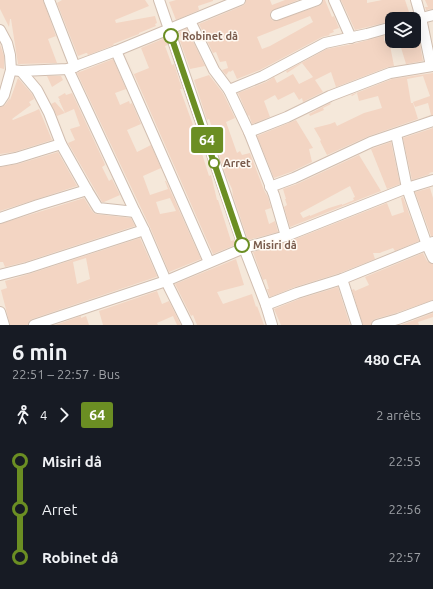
<!DOCTYPE html>
<html lang="fr">
<head>
<meta charset="utf-8">
<style>
  :root { --surface:#171b24; --page:#20242c; --text:#f1f3f6; --muted:#9ea1a6 }
  body { margin:0; font-family:Ubuntu,sans-serif; background:var(--page); color:var(--text); height:100vh; display:flex; flex-direction:column; font-size:15px; white-space:nowrap }
  * { box-sizing:border-box; margin:0 }
  p { font-size:13px; color:var(--muted) }
  .icon { flex:none; width:22px; height:22px; fill:none; stroke:currentColor; stroke-width:2; stroke-linecap:round; stroke-linejoin:round }
  .map { position:relative; height:325px; overflow:hidden }
  .drawer { display:flex; flex-direction:column; background:var(--surface); flex:1 }
  .drawer>* { flex:none }
  .badge { padding:0 8px; border-radius:3px; font-size:14px; line-height:26px }
  .buttons { position:absolute; left:385px; top:12px; display:grid; gap:8px }
  .buttons a { display:grid; place-items:center; width:36px; height:36px; border-radius:8px; background:var(--surface); box-shadow:0 4px 16px #0002; font-size:20px }
  .map>.badge { position:absolute; translate:-50% -50%; box-shadow:0 0 0 2px #fff }
  .legs { display:flex; align-items:center; gap:6px; height:44px; padding:0 12px; font-size:13px }
  .legs p { margin-inline-start:auto }
  .head { display:flex; align-items:center; justify-content:space-between; height:68px; padding:0 12px }
  h1 { font-size:22px; font-weight:700; line-height:30px }
  ul { padding:0 12px; list-style:none }
  li { display:flex; align-items:center; gap:14px; height:48px; font-size:15px }
  li i { display:grid; place-items:center; width:6px; height:100%; margin:0 5px; background:currentColor }
  li i::after { content:''; width:10px; height:10px; margin:-5px; border:3px solid; border-radius:50%; background:var(--surface) }
  li p { margin-inline-start:auto }
  li:first-child i { background:linear-gradient(#0000 50%,currentColor 0) }
  li:last-child i { background:linear-gradient(currentColor 50%,#0000 0) }
  .map>svg:first-child { display:block }
  .residential { fill:#f5e8da; fill-rule:evenodd }
  .building { fill:#f3d5c3; fill-rule:evenodd }
  .lines { fill:none; stroke-linecap:round; stroke-linejoin:round }
  .minor-casing { stroke:#d1beb0; stroke-width:12 }
  .minor { stroke:#fff; stroke-width:10 }
  .line-1-casing { stroke:#fff; stroke-width:9 }
  .line-1 { stroke:#6b8e23; stroke-width:6 }
  .stop-1-dot { fill:#fff; stroke:#6b8e23; stroke-width:2 }
  .labels { text-anchor:middle; dominant-baseline:central; stroke-width:3; stroke-linejoin:round; paint-order:stroke }
  .stop-label { font-size:11px; font-weight:bold; fill:#7a5c4d; stroke:#fffaf3; text-anchor:start }
</style>
</head>
<body>
<div class="map">
<svg width="433" height="325" viewBox="0 0 433 325">
  <rect width="100%" height="100%" fill="#fdf6ec"/>
  <path class="residential" d="M0,0H433V325H0ZM392,19H414V41H392Z"/>
  <g class="building">
    <polygon points="0,0 43,0 58,42 56,36 48,39 57,63 18,64 11,19 10,19 9,27 0,9"/>
    <polygon points="62,0 145,0 149,6 115,20 116,23 155,16 157,23 155,24 156,26 139,33 139,34 113,44 114,45 88,55 87,53 86,53 78,56 57,3"/>
    <polygon points="176,0 213,0 213,1 198,6 199,10 176,20 169,2"/>
    <path d="M246,0H270L272,5L285,0H298L271,11L270,14V17L272,20L275,21L319,6L322,4L323,0H325L332,17L334,16L339,28L333,30L334,32L329,34L330,35L322,37L260,70L237,79L233,70L230,72L229,71L226,75L222,70L228,68L226,61L220,62L216,52L213,53L199,24L242,6L245,4ZM310,16L313,22L270,46L262,49L257,37Z"/>
    <polygon points="341,0 367,0 367,3 382,0 405,0 410,15 408,19 392,19 392,21 355,30"/>
    <polygon points="425,0 433,0 433,9 426,10 425,7 428,7"/>
    <polygon points="187,29 205,66 190,69 180,41 182,40 179,32"/>
    <polygon points="387,35 384,37 384,41 389,40 394,66 388,67 336,87 331,72 315,80 323,92 325,91 303,102 302,98 299,100 294,92 278,100 275,95 264,101 270,117 252,124 249,115 248,116 238,93 266,82 274,77 277,83 293,74 299,84 313,77 302,63 287,73 286,71 327,49 353,44"/>
    <polygon points="165,38 168,45 165,46 172,65 174,64 182,89 180,89 193,125 209,176 211,175 217,200 218,200 231,241 234,240 235,245 213,254 125,54 134,74 149,68 141,48"/>
    <polygon points="414,39 419,39 423,61 406,64 399,41 414,41"/>
    <polygon points="0,44 4,56 4,69 0,68"/>
    <path d="M113,59L126,89L115,93L120,105L129,101L130,104L132,103L141,124L127,130L137,152L151,145L161,168L143,176L150,195L168,189L165,181H166L201,259L169,272L150,227L77,73ZM170,198L176,211L160,214L156,202Z"/>
    <polygon points="433,73 433,115 422,118 431,115 428,103 415,107 413,102 430,96 423,76 407,79 411,103 413,103 418,119 369,136 327,155 320,141 321,140 314,128 330,124 335,122 337,126 364,113 382,108 378,96 359,101 357,93 352,96 351,95 392,79"/>
    <polygon points="209,75 223,93 235,118 226,122 237,153 240,151 242,155 250,153 264,190 268,197 271,208 265,210 269,224 275,221 278,232 248,240 233,196 232,189 226,176 214,139 216,139 213,130 209,119 207,120 194,80"/>
    <polygon points="47,76 61,76 63,80 52,87"/>
    <polygon points="18,78 32,94 34,99 29,102 31,105 12,119 13,120 35,111 39,109 52,140 14,152 0,154 0,107 5,105 10,98 10,100"/>
    <polygon points="65,93 66,95 72,93 104,162 105,165 102,167 109,181 112,179 120,195 104,202 102,202 68,143 75,140 70,129 80,126 74,109 65,113 59,100 60,100 58,97"/>
    <polygon points="55,102 65,113 57,116 51,104"/>
    <polygon points="330,103 331,104 323,108 324,110 310,116 309,114"/>
    <polygon points="296,120 313,148 309,149 312,162 291,172 274,178 257,136"/>
    <polygon points="433,128 433,172 429,173 430,174 412,180 403,138"/>
    <polygon points="391,142 400,184 387,189 371,149"/>
    <polygon points="58,152 77,186 0,211 0,167 18,164"/>
    <path d="M359,155L381,191L290,227L284,207L287,205L285,199H286L283,189L297,184ZM350,186L355,197L353,198L354,200L342,205V204L329,208L310,216V215L303,218L300,213Z"/>
    <polygon points="430,188 433,198 433,236 431,236 415,192"/>
    <polygon points="403,197 419,241 395,251 393,248 382,252 380,253 373,253 375,259 340,273 295,287 270,297 267,289 269,289 266,279 263,280 253,252 288,242 387,203 392,216 404,212 401,198"/>
    <polygon points="84,198 92,211 95,214 131,218 135,226 25,262 5,267 3,262 0,262 0,224"/>
    <path d="M140,238L157,276L156,277L32,319L29,321L28,325H10L1,290L7,288L5,281L29,274ZM86,258L90,279L77,284L73,262Z"/>
    <polygon points="423,253 427,261 430,263 433,264 433,300 396,313 375,319 372,321 371,325 363,325 352,290 354,289 355,291 369,285 365,277"/>
    <polygon points="236,259 244,285 217,292 223,304 252,294 256,307 257,306 260,314 264,325 197,325 193,315 191,316 175,284"/>
    <polygon points="338,287 350,325 281,325 274,309 299,299"/>
    <polygon points="157,291 162,304 169,301 181,325 177,325 173,316 157,323 158,325 103,325 99,311"/>
    <polygon points="433,313 433,317 418,322 419,325 401,325"/>
    <polygon points="81,316 81,318 86,316 89,325 55,325"/>
  </g>
  <g class="lines">
    <g class="minor-casing">
      <g id="minor">
        <polyline points="49,0 75,67"/>
        <polyline points="159,0 244,248 266,305 272,325"/>
        <polyline points="334,0 351,38"/>
        <polyline points="416,0 421,18 431,66"/>
        <polyline points="276,15 317,0"/>
        <polyline points="414,20 433,15"/>
        <polyline points="190,21 214,70 229,90 249,132 274,195 286,236"/>
        <polyline points="0,30 7,43 10,55 11,70 4,95 0,101"/>
        <polyline points="116,51 209,262"/>
        <polyline points="68,69 135,212 144,230 166,281 188,325"/>
        <polyline points="11,70 21,71 68,69 116,51 240,0"/>
        <polyline points="21,71 37,90 49,113 61,144 87,190 98,208 135,212"/>
        <polyline points="229,90 263,76 325,43 367,34 392,27"/>
        <polyline points="249,132 287,117 330,96 390,73 433,66"/>
        <polyline points="396,134 407,188 427,245 433,258"/>
        <polyline points="0,161 16,158 61,144"/>
        <polyline points="270,187 294,178 371,142 433,121"/>
        <polyline points="0,218 38,205 87,190"/>
        <polyline points="0,275 27,268 144,230"/>
        <polyline points="342,279 357,325"/>
        <polyline points="266,305 297,293 342,279 433,242"/>
        <polyline points="0,312 4,325"/>
        <polyline points="34,325 166,281 244,248 286,236 407,188 433,180"/>
        <polyline points="377,325 398,319 433,306"/>
      </g>
    </g>
    <use href="#minor" class="minor"/>
  </g>
  <g class="lines">
    <g class="line-1-casing">
      <polyline id="line-1" points="171,36 242,245"/>
    </g>
    <use href="#line-1" class="line-1"/>
  </g>
  <g class="stop-1-dot">
    <circle cx="171" cy="36" r="7"/>
    <circle cx="214" cy="163" r="5"/>
    <circle cx="242" cy="245" r="7"/>
  </g>
  <g class="labels">
    <g class="stop-label">
      <text x="182" y="36">Robinet dâ</text>
      <text x="223" y="163">Arret</text>
      <text x="253" y="245">Misiri dâ</text>
    </g>
  </g>
</svg>
<div class="buttons">
<a><svg class="icon" aria-label="layers" viewBox="0 0 24 24"><path d="M12 4l9 5-9 5-9-5zM3 14l9 5 9-5"/></svg></a>
</div>
<b class="badge" style="left:207px;top:140px;background:#6b8e23;color:#fff">64</b>
</div>
<section class="drawer">
<div class="head"><div><h1>6 min</h1><p>22:51 – 22:57 · Bus</p></div><b>480 CFA</b></div>
<div class="legs"><svg class="icon" aria-label="walk" viewBox="0 0 24 24"><circle cx="13" cy="4" r="2"/><path d="M13 8l-2 6 4 7M11 14l-3 7M7 12l3-4h3l4 4"/></svg>4<svg class="icon" aria-label="forward" viewBox="0 0 24 24"><path d="M9 5l7 7-7 7"/></svg><b class="badge" style="background:#6b8e23;color:#fff">64</b><p>2 arrêts</p></div>
<ul>
<li><i style="color:#6b8e23"></i><b>Misiri dâ</b><p>22:55</p></li>
<li><i style="color:#6b8e23"></i><span>Arret</span><p>22:56</p></li>
<li><i style="color:#6b8e23"></i><b>Robinet dâ</b><p>22:57</p></li>
</ul>
</section>
</body>
</html>
